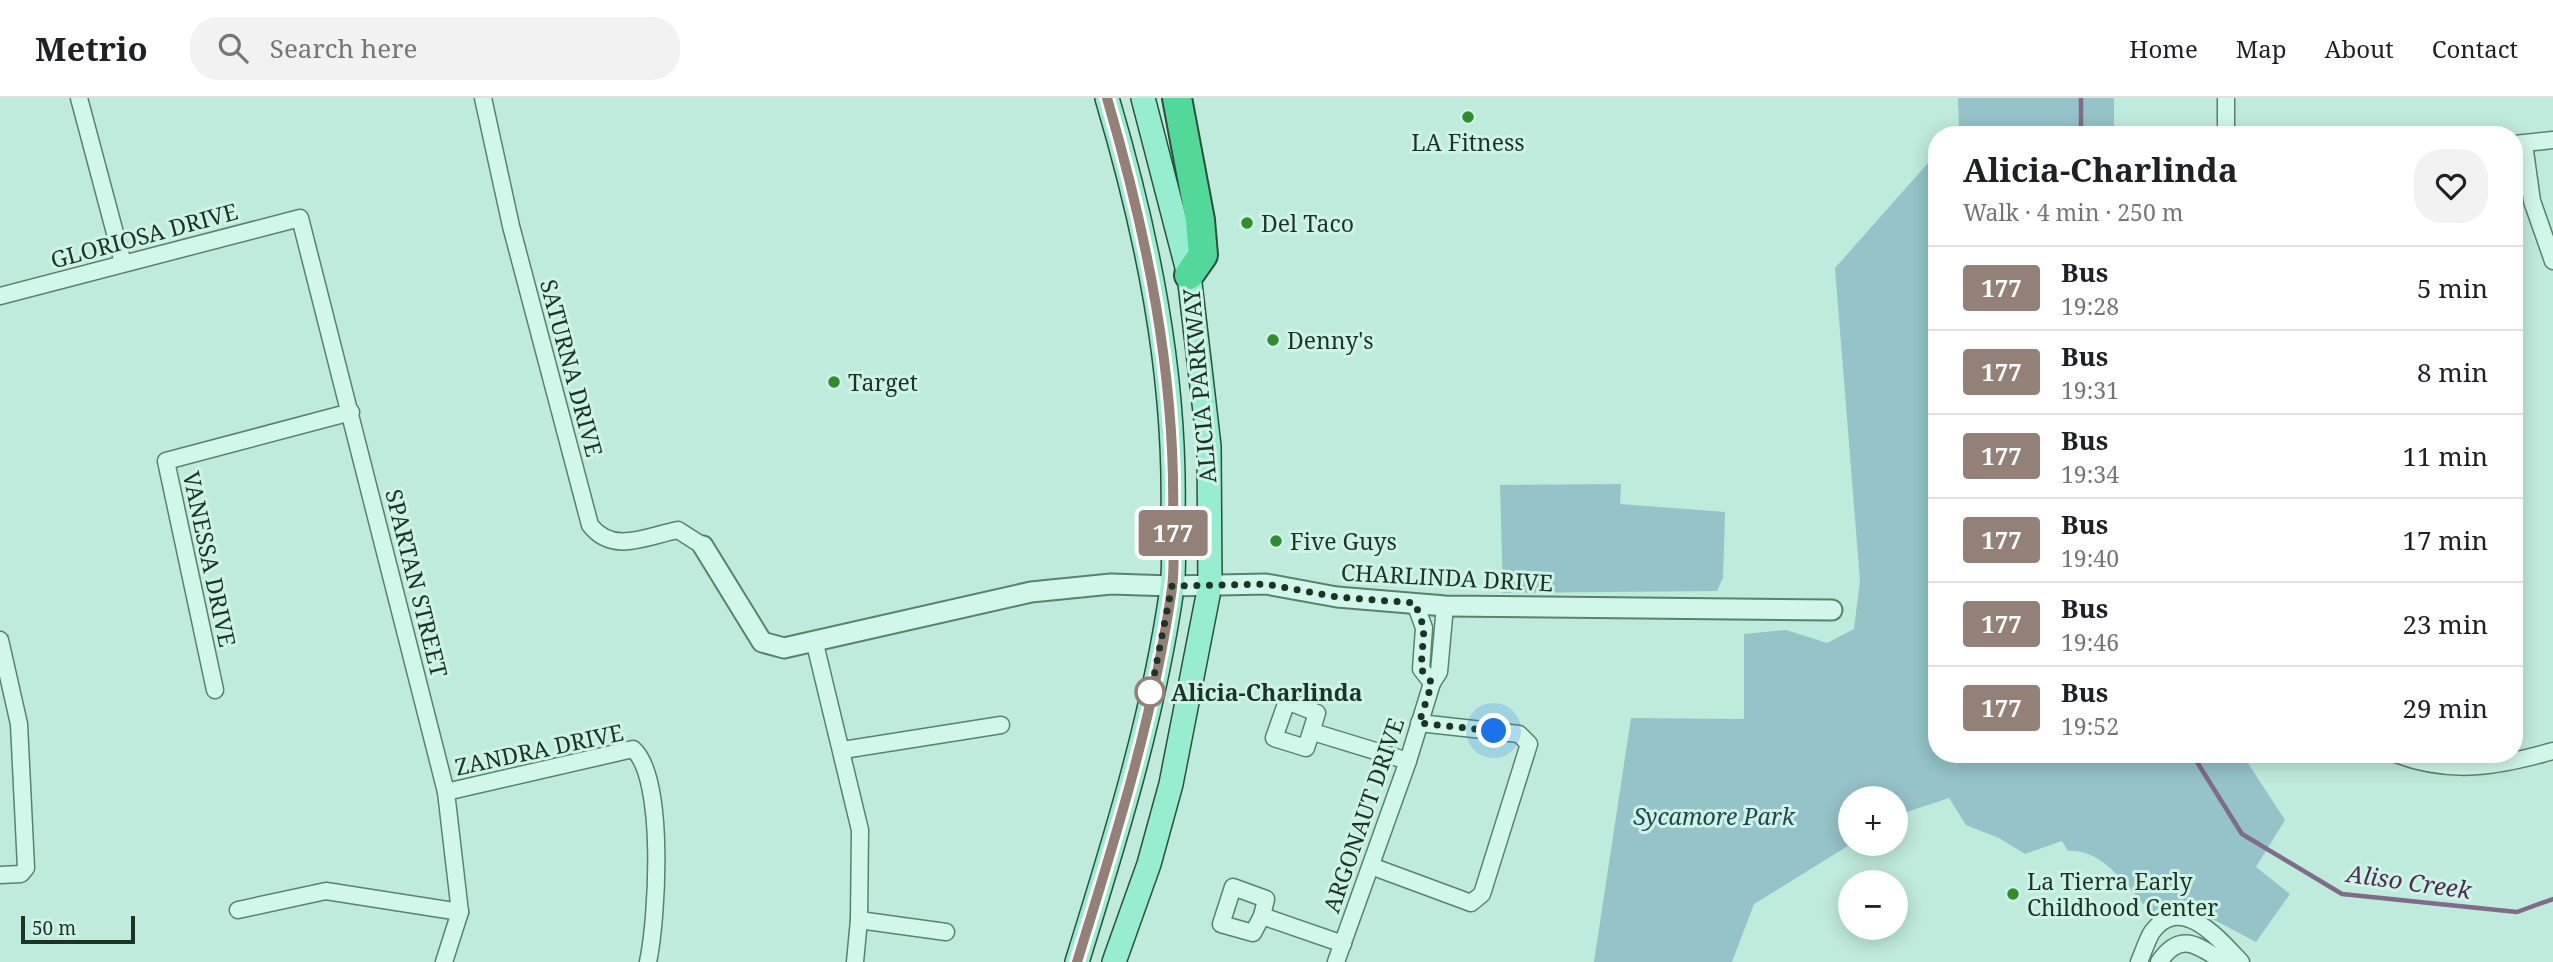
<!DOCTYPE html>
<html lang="en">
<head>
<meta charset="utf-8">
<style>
  :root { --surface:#fff; --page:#f2f2f2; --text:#202124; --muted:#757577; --line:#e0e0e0 }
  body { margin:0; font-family:"Noto Serif",serif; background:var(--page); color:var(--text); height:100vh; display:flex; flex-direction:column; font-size:26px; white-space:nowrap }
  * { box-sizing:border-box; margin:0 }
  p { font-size:23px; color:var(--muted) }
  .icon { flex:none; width:38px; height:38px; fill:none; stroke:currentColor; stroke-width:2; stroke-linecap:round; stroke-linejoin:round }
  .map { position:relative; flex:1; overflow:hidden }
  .panel { position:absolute; left:1928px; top:28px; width:595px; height:637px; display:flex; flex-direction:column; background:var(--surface); border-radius:28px; box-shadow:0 4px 18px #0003 }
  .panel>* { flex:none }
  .badge { padding:0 14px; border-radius:5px; font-size:24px; line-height:46px }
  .fabs { position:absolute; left:1838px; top:688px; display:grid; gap:14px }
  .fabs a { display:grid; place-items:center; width:70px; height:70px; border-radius:50%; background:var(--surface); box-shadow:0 4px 18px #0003; font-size:35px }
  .scale { position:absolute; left:21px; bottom:18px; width:114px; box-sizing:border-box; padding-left:7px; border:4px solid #1c3326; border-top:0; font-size:19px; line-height:24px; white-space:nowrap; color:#1c3326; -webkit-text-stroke:5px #cef3e7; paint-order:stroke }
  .you { position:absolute; width:35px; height:35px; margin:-18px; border:5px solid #fff; border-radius:50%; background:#1a73e8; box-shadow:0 0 0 10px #1a73e833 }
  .map>.badge { position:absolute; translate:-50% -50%; box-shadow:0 0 0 4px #fff }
  .round { display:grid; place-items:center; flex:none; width:74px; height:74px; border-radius:28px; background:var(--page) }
  .headline { display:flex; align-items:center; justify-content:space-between; height:119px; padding:0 35px }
  h1 { font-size:33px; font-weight:700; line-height:52px }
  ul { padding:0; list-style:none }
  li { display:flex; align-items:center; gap:21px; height:84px; padding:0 35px; border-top:2px solid var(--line) }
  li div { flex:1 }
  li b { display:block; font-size:26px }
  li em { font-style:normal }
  li .badge { min-width:77px; font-weight:700; text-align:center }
  header { display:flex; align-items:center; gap:42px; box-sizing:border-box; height:98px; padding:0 35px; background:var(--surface); border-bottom:2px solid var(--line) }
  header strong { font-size:33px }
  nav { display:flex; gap:38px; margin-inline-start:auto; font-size:24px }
  .search { width:490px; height:63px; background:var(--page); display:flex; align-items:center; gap:18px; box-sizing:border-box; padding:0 24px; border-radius:28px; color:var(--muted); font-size:26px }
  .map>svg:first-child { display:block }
  .green { fill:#94c3c8 }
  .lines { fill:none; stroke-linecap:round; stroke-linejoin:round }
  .stream { stroke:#816a8a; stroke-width:4.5 }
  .minor-casing { stroke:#58826d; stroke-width:19 }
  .tertiary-casing { stroke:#58826d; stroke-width:23 }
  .primary-casing { stroke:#2d503c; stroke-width:26 }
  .motorway-casing { stroke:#2d503c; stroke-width:32 }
  .minor { stroke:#d1f7ea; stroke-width:16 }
  .tertiary { stroke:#d1f7ea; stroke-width:19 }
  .primary { stroke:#97edd0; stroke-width:23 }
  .motorway { stroke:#52d899; stroke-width:28 }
  .line-casing { stroke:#fff; stroke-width:16 }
  .line { stroke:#938177; stroke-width:10 }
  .walk { stroke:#1c3326; stroke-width:7; stroke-dasharray:0 12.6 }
  .poi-dot { fill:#2f8e2b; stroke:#cef3e7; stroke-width:2.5 }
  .stop-dot { fill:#fff; stroke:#938177; stroke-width:3.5 }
  .labels { text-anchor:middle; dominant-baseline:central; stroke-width:6; stroke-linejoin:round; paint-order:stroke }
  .poi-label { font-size:23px; fill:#1c3326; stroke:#cef3e7; text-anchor:start }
  .street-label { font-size:23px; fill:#1c3326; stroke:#cef3e7 }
  .stop-label { font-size:23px; font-weight:bold; fill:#1c3326; stroke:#cef3e7; text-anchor:start }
  .park-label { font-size:23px; font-style:italic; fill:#24454e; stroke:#cef3e7 }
  .water-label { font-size:24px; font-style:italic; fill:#4e2c52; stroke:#cef3e7 }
</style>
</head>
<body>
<header>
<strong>Metrio</strong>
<div class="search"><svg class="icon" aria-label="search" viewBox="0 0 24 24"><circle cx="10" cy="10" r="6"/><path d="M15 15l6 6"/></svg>Search here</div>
<nav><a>Home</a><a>Map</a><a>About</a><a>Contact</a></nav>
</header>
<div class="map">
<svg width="2553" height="864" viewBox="0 0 2553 864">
  <rect width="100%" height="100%" fill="#bfebdc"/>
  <g class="green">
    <polygon points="1958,0 2114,0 2114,37 1954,37 1959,30"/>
    <path d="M1937,55V656H2242L2285,722L2256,769L2290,796L2256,844L2188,808L2152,816C2130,792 2103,750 2068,753L2062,743L2025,756L1999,740L1966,727L1949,700L1895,718V700H1850L1851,746L1754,806L1732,864H1594L1631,620L1744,621V536L1786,532L1827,545L1854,531L1860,483L1835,170Z"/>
    <polygon points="1621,386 1620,406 1725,414 1723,480 1717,493 1503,495 1500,387"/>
  </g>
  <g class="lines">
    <g class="stream">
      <polyline points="2081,37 2081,0"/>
      <polyline points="2192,656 2242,736 2342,796 2517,814 2553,801"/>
    </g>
    <g class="minor-casing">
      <g id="minor">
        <polyline points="79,0 123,165"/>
        <path d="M483,0L511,128L590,427C613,457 647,438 678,432L703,448"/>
        <polyline points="2226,0 2226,37"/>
        <polyline points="2515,46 2553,42"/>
        <polyline points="2524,46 2532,103 2553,163"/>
        <polyline points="0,198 300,120 446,694 460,814 444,864"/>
        <polyline points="1415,505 1424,530 1421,571 1432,585"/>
        <polyline points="0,542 19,626 26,770 21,776 0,777"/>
        <polyline points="815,546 860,732 859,822 855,864"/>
        <polyline points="215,592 166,363 351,314"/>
        <polygon points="1287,603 1317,615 1306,650 1274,640"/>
        <polyline points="1313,634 1408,663"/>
        <polyline points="843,652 1001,627"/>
        <path d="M2396,656C2451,677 2497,669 2553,653"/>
        <path d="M446,694L633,651C666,680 657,822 648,864"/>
        <polyline points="1371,768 1471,805 1482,796 1529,646 1519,636 1419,625"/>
        <polygon points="1233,789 1266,801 1262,818 1253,835 1221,826"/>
        <polyline points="238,812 326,793 460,814"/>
        <polyline points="1262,818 1343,846"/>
        <polyline points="859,822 946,834"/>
        <polyline points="1336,864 1408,663 1432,585 1439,574 1445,508"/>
        <path d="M2139,864C2143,855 2147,842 2152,834C2181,794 2221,843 2241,864"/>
        <path d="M2159,864C2181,832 2198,848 2224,864"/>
      </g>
    </g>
    <g class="tertiary-casing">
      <polyline id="tertiary" points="703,448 762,544 784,550 1031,494 1111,486 1172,488 1266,486 1337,499 1445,508 1832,512"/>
    </g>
    <g class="primary-casing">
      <g id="primary">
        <path d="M1077,864C1115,742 1154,617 1172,490C1175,466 1173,440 1173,416C1176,274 1147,135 1107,0"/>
        <polyline points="1114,864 1149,766 1171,686 1210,487 1209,348 1189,177 1143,0"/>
      </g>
    </g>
    <g class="motorway-casing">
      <polyline id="motorway" points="1177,0 1200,122 1203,157 1189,177"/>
    </g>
    <use href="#minor" class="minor"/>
    <use href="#tertiary" class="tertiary"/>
    <use href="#primary" class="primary"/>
    <use href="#motorway" class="motorway"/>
  </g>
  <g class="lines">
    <g class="line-casing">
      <path id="line" d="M1077,864C1115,742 1154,617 1172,490C1175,468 1173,444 1173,421C1176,278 1147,137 1107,0"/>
    </g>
    <use href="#line" class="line"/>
    <polyline class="walk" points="1150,594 1149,603 1172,488 1266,486 1337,499 1415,505 1424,530 1421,571 1432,585 1419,625 1494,633"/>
  </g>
  <g class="poi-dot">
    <circle cx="1468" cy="19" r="7"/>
    <circle cx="1247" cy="125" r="7"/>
    <circle cx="1273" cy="242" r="7"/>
    <circle cx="834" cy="284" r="7"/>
    <circle cx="1276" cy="443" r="7"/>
    <circle cx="2013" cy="796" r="7"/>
  </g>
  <circle class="stop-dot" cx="1150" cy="594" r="14"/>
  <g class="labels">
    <g class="poi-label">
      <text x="1468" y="44" text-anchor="middle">LA Fitness</text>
      <text x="1261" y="125">Del Taco</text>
      <text x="1287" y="242">Denny's</text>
      <text x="848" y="284">Target</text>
      <text x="1290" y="443">Five Guys</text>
      <text x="2027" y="783">La Tierra Early<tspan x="2027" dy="26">Childhood Center</tspan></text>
    </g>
    <g class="street-label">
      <text transform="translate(144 137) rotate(-15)">GLORIOSA DRIVE</text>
      <text transform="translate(572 270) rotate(75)">SATURNA DRIVE</text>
      <text transform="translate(1199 288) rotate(-95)">ALICIA PARKWAY</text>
      <text transform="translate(210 461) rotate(78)">VANESSA DRIVE</text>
      <text transform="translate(1447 479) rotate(3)">CHARLINDA DRIVE</text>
      <text transform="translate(417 485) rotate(76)">SPARTAN STREET</text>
      <text transform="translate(539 651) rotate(-12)">ZANDRA DRIVE</text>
      <text transform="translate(1363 717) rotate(-71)">ARGONAUT DRIVE</text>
    </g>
    <g class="stop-label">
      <text x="1171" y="594">Alicia-Charlinda</text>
    </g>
    <g class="park-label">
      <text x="1714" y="718">Sycamore Park</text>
    </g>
    <g class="water-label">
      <text transform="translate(2409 783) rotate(8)">Aliso Creek</text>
    </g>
  </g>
</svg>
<div class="fabs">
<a>+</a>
<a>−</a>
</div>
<div class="scale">50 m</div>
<div class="you" style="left:1494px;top:633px"></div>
<b class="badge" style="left:1173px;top:435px;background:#938177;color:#fff">177</b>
<section class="panel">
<div class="headline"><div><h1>Alicia-Charlinda</h1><p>Walk · 4 min · 250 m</p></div><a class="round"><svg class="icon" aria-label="heart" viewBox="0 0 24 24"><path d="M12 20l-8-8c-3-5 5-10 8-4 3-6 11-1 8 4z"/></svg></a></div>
<ul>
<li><span class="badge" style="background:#938177;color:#fff">177</span><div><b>Bus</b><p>19:28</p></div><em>5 min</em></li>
<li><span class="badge" style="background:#938177;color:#fff">177</span><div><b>Bus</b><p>19:31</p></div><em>8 min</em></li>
<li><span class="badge" style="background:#938177;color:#fff">177</span><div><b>Bus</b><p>19:34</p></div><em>11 min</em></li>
<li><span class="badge" style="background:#938177;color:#fff">177</span><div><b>Bus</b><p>19:40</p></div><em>17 min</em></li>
<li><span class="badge" style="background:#938177;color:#fff">177</span><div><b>Bus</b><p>19:46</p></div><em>23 min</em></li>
<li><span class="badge" style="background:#938177;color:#fff">177</span><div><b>Bus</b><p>19:52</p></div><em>29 min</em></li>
</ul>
</section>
</div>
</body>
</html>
